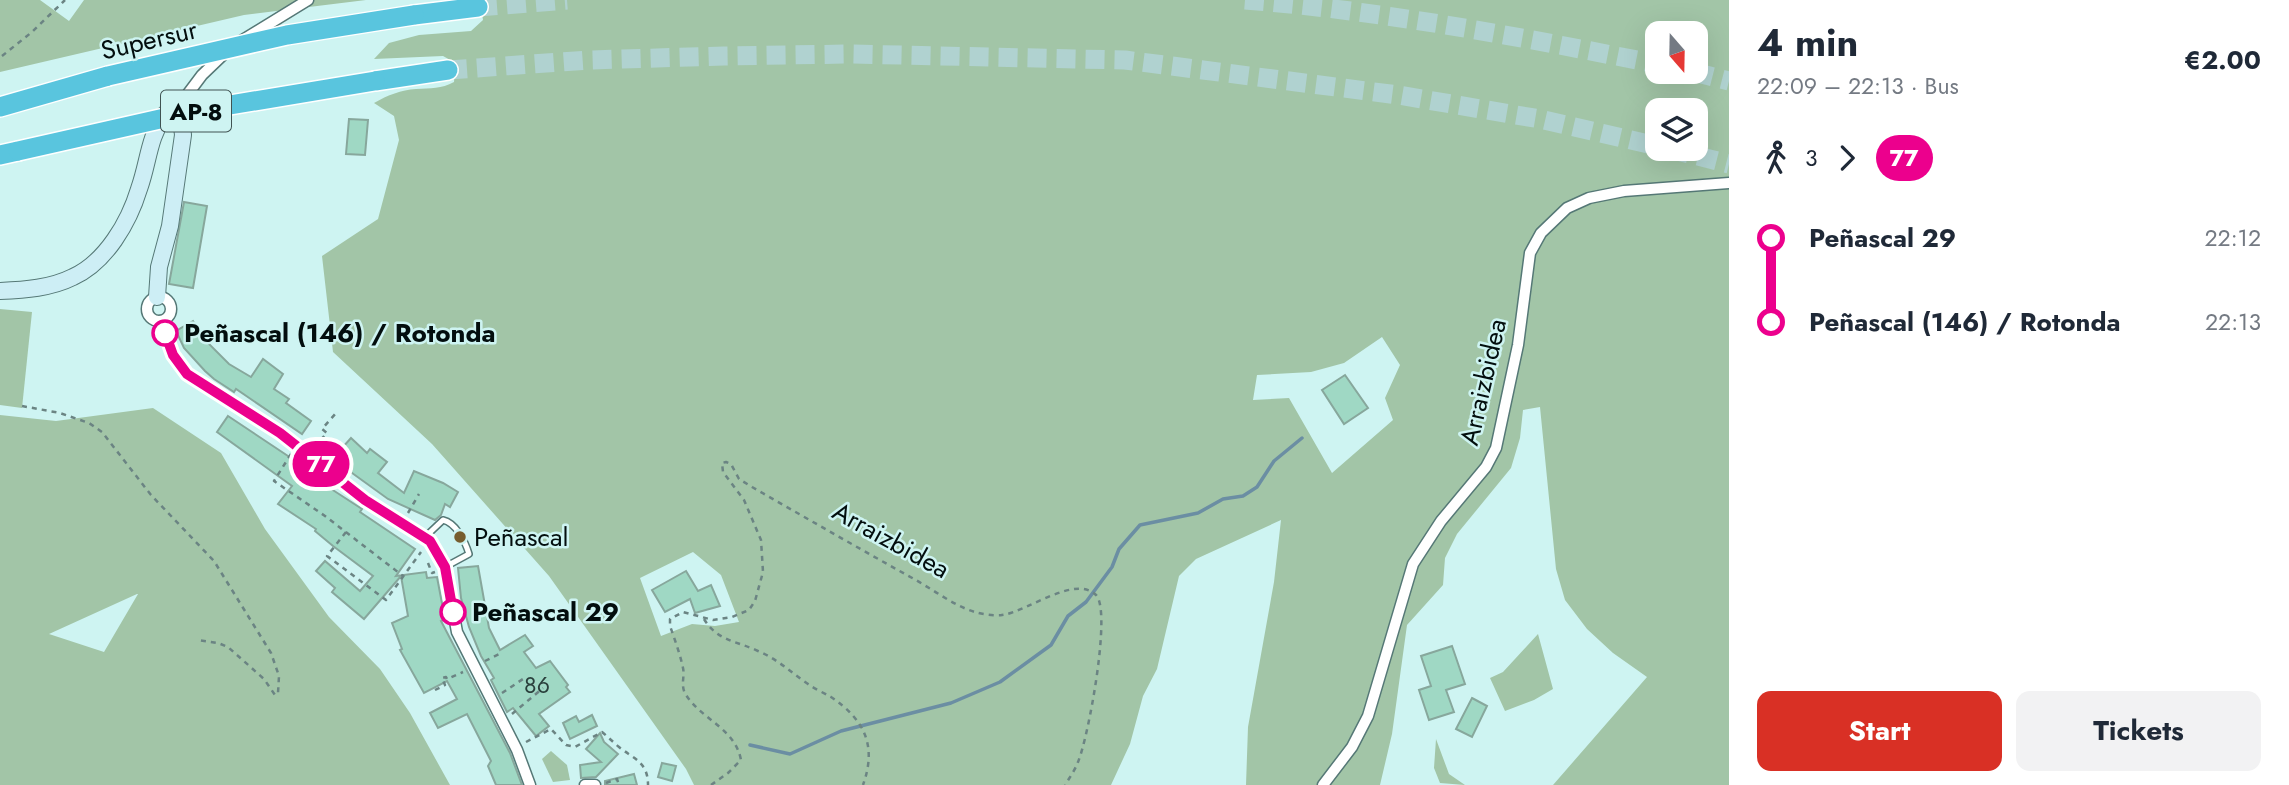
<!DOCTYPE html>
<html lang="en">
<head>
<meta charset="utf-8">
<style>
  :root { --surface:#fff; --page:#f2f2f3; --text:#1f2937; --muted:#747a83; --accent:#d93025 }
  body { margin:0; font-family:Jost,sans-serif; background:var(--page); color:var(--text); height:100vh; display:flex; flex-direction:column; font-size:26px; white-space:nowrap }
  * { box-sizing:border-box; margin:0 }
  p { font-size:23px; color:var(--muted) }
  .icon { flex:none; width:38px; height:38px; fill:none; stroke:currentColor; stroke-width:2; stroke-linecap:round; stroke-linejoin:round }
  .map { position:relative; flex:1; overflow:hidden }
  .side { display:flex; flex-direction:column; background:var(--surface); width:560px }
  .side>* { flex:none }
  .badge { padding:0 14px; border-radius:23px; font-size:24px; line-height:46px }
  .needle { width:46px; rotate:160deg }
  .fabs { position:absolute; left:1645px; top:21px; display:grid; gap:14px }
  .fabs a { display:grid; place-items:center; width:63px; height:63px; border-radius:14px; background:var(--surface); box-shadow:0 7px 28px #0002; font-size:35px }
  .map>.badge { position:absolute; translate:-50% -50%; box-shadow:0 0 0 4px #fff }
  .legs { display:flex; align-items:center; gap:10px; height:77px; padding:0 28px; font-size:23px }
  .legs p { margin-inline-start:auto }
  .headline { display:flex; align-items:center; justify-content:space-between; height:119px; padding:0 28px }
  h1 { font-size:38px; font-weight:700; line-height:52px }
  .cta { display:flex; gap:14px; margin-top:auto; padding:14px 28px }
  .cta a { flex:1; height:80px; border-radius:14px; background:var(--accent); color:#fff; font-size:28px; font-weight:700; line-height:80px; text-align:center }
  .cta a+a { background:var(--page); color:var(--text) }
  ul { padding:0 28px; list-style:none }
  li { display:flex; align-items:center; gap:24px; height:84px; font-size:26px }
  li i { display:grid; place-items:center; width:10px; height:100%; margin:0 9px; background:currentColor }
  li i::after { content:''; width:18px; height:18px; margin:-9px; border:5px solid; border-radius:50%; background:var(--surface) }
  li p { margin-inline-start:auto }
  li:first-child i { background:linear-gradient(#0000 50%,currentColor 0) }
  li:last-child i { background:linear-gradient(currentColor 50%,#0000 0) }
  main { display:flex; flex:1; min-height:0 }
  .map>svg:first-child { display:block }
  .green { fill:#a2c5a7; fill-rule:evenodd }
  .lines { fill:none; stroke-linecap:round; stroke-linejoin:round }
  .stream { stroke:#6b8ea3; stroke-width:3.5 }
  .building { fill:#9fd8c4; stroke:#87a79c; stroke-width:2 }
  .highway-tunnel { stroke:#b0d2d0; stroke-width:19; stroke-dasharray:19 10; stroke-linecap:butt }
  .lane-casing { stroke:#557876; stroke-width:8 }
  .street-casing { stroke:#557876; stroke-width:13 }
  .secondary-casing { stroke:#557876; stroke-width:18 }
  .highway-casing { stroke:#fff; stroke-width:22 }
  .path { stroke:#6b8483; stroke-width:2.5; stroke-dasharray:5 5; stroke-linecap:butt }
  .lane { stroke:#fff; stroke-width:5 }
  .street { stroke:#fff; stroke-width:10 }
  .secondary { stroke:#cdeef5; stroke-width:16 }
  .highway { stroke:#59c5de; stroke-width:19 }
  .highway-bridge-casing { stroke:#fff; stroke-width:22; stroke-linecap:butt }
  .highway-bridge { stroke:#59c5de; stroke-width:19 }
  .line-1-casing { stroke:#fff; stroke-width:16 }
  .line-1 { stroke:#ec008d; stroke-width:10 }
  .stop-1-dot { fill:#fff; stroke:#ec008d; stroke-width:3.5 }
  .poi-dot { fill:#765d2e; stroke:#cef4f2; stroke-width:2.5 }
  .labels { text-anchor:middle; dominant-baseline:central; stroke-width:5; stroke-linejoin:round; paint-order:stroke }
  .number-label { font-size:23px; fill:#2a403c }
  .shield { fill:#cef4f2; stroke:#405352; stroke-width:2 }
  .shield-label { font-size:24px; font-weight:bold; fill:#030e0e }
  .street-label { font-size:26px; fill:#030e0e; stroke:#cef4f2 }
  .stop-label { font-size:26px; font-weight:bold; fill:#030e0e; stroke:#cef4f2; text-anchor:start }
  .poi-label { font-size:26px; fill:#030e0e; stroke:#cef4f2; text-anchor:start }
</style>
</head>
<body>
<main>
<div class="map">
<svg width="1729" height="785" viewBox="0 0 1729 785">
  <rect width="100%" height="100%" fill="#cef4f2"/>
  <g class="green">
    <polygon points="0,0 40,0 69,21 84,0 366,0 244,15 0,72"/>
    <path d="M480,0H1729V785H1553L1647,677L1613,653L1587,629L1565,600L1556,569L1540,407L1523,410L1520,438L1511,468L1457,534L1445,558L1443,585L1407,625L1392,734L1380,785H1246L1248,727L1274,582L1281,520L1196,559L1179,576L1157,669L1143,696L1130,744L1111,785H694L686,769L549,576L432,444L333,352L322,256L378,219L399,140L394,116L374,103C388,95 401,90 416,89C431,88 441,89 454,82L455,69L452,61L443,56L374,59L389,43L419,35L471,31L483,20ZM1657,33H1696V72H1657ZM1657,110H1696V149H1657ZM1382,337L1400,365L1385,398L1393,420L1332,473L1289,398L1253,400L1257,375L1311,372L1344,363ZM693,552L721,575L739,622L715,626L692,624L661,636L640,578Z"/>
    <polygon points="0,309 32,312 22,408 0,405"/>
    <path d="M153,408L221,453L265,529L329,617L380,669L410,713L450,785H0V415L56,421ZM138,594L104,652L49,634L137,594Z"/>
    <polygon points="1538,634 1553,689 1534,700 1505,711 1490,678 1503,672"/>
    <polygon points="1436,739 1449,774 1465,785 1440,783 1434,768"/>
    <polygon points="551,751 567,765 570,780 553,782 542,759"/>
  </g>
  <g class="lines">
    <polyline class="stream" points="750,745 790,754 841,731 951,703 1000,682 1051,645 1068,616 1086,602 1112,567 1119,549 1140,525 1198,513 1223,499 1243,496 1257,487 1274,461 1302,438"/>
  </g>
  <g class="building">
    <polygon points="349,119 368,120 365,155 346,154"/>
    <polygon points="184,202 207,206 193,288 169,284"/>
    <polygon points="193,321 204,339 229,364 251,377 263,359 283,374 274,389 289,399 286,403 311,421 302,434 236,389 234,392 214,379 205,371 184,348 176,331"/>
    <polygon points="1345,375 1368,408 1344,424 1322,390"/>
    <polygon points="228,416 291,458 323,481 322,483 362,509 360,512 415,549 396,576 426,572 427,578 437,577 444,614 442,615 444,620 441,621 510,753 522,785 496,785 488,766 491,761 467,714 438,728 430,713 457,699 447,681 424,693 400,650 402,649 392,623 408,616 401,576 364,619 332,592 335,588 316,571 325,561 360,591 373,576 333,546 315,531 316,529 278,504 292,486 217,432"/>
    <polygon points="351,438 367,453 370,449 387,462 378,473 404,493 414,471 443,483 458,492 450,507 445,504 441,515 435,520 388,499 341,465 339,467 327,455 339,442 343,447"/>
    <polygon points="478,566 489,628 500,650 525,635 533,646 524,652 536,668 550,661 568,685 566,687 570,692 539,714 549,726 536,736 513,708 507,712 491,680 494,678 481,656 469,627 461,598 458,568"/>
    <polygon points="686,571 698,591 711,585 720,606 695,613 690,599 665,612 652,590"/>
    <polygon points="1452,646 1465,684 1446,690 1454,712 1429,720 1419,690 1431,686 1421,656"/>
    <polygon points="1472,698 1487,706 1472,737 1456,729"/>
    <polygon points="592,715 597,726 570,739 563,723 576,716 579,722"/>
    <polygon points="600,733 604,742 618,754 596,777 581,778 580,765 601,762 586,749"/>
    <polygon points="662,763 676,766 672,781 658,777"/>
    <polygon points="634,774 637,785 605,785 605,781"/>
  </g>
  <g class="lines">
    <g class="highway-tunnel">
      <path d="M1245,0C1384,11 1521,37 1657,64"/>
      <polyline points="478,7 567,0"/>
      <polyline points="448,70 589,60 724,56 851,54 1125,60 1398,95 1540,119 1657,146"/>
      <polyline points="1694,72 1729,81"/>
      <polyline points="1670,149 1729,164"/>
    </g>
    <g class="lane-casing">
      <path id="lane" d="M425,537L443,520C456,523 465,541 469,554L445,567"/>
    </g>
    <g class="street-casing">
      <g id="street">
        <polyline points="241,41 308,0"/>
        <polyline points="175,111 202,75 226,52"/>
        <circle cx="159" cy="309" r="12"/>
        <polyline points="161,321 173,355 187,374 280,433 365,500 430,541 445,567 457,632 517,750 530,785"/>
        <polyline points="585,785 595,785"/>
        <polyline points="1323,785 1352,747 1368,716 1413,564 1441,521 1486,467 1496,448 1518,345 1530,253 1541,233 1567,208 1589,198 1624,191 1729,183"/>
      </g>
    </g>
    <g class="secondary-casing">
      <path id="secondary" d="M0,291C25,290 51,288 73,277C106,262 129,222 139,189C149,161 148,139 165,114L175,111L181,118L183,135L170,226L159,267L157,297"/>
    </g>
    <g class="highway-casing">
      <g id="highway">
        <polyline points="414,15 478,7"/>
        <polyline points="375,81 448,70"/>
        <polyline points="0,107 108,76"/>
        <polyline points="0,155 18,151"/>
      </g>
    </g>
    <g class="path">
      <polyline points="2,56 32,32 65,0"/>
      <polyline points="22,406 60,413 89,423 102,432 151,495 214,561 271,653 279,676 278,693 275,695 264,679 228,647 218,643 198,640"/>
      <polyline points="314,447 327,433 322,429 336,413"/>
      <polyline points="291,454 274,481 325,516 403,576"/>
      <polyline points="408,513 419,494"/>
      <polyline points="346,532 327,556 386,600 421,552"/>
      <polyline points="428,563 432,573 435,572"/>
      <path d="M704,619C717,641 737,641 758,651C777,659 791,672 808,684C815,689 824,693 831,697C865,720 877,746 863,785"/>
      <polyline points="485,661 501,653"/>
      <polyline points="435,690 445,685 442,678 446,677 447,679 463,672"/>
      <polyline points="502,693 523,679"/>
      <polyline points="512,714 543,688"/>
      <path d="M526,742L551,729L566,745L575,747L602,732C608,737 613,742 619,747C634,759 648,762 648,785"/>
      <polyline points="606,783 617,779 619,785"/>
      <path d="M711,785L728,773L741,760C735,728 702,720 686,695C680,686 685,677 683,668C680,654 675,640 670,626V619L683,612L713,620L732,617L749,610L755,601L763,572L761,540L744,500L723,472L722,463L726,462L731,464L739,479L752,487C806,518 860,549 914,579C934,590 954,606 975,612C982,614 995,616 1002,615C1027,612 1075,574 1096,595C1112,611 1088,739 1078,762C1075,770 1070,777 1065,785"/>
    </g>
    <use href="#lane" class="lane"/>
    <use href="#street" class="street"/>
    <use href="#secondary" class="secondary"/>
    <use href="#highway" class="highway"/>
    <g class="highway-bridge-casing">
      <g id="highway-bridge">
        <polyline points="108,76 287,35 414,15"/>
        <polyline points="18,151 200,110 375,81"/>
      </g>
    </g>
    <use href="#highway-bridge" class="highway-bridge"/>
  </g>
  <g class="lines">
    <g class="line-1-casing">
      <polyline id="line-1" points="165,333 173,355 187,374 280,433 365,500 430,541 445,567 453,612"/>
    </g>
    <use href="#line-1" class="line-1"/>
  </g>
  <g class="stop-1-dot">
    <circle cx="165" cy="333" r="12"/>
    <circle cx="453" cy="612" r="12"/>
  </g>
  <circle class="poi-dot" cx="460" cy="537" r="7"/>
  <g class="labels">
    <g class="number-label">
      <text x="537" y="685">86</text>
    </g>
    <rect class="shield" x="161" y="90.5" width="70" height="41" rx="5"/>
    <g class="shield-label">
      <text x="196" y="111">AP-8</text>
    </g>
    <g class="street-label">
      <text transform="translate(149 40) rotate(-13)">Supersur</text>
      <text transform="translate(1483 382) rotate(-77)">Arraizbidea</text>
      <text transform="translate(891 540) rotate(29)">Arraizbidea</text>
    </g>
    <g class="stop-label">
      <text x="184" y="333">Peñascal (146) / Rotonda</text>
      <text x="472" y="612">Peñascal 29</text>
    </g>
    <g class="poi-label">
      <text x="474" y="537">Peñascal</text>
    </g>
  </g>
</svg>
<div class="fabs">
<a><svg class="needle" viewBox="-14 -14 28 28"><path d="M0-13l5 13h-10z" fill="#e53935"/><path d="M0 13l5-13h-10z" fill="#747a83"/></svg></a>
<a><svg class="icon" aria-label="layers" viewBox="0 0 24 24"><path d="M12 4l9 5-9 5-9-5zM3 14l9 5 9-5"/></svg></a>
</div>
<b class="badge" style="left:321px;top:464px;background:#ec008d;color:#fff">77</b>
</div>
<section class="side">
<div class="headline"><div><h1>4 min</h1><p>22:09 – 22:13 · Bus</p></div><b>€2.00</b></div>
<div class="legs"><svg class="icon" aria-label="walk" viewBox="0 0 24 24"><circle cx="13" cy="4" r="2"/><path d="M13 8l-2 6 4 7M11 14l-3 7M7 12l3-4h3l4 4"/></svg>3<svg class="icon" aria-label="forward" viewBox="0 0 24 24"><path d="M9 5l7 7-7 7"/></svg><b class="badge" style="background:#ec008d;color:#fff">77</b></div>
<ul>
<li><i style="color:#ec008d"></i><b>Peñascal 29</b><p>22:12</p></li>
<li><i style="color:#ec008d"></i><b>Peñascal (146) / Rotonda</b><p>22:13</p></li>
</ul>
<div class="cta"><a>Start</a><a>Tickets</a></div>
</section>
</main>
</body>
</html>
